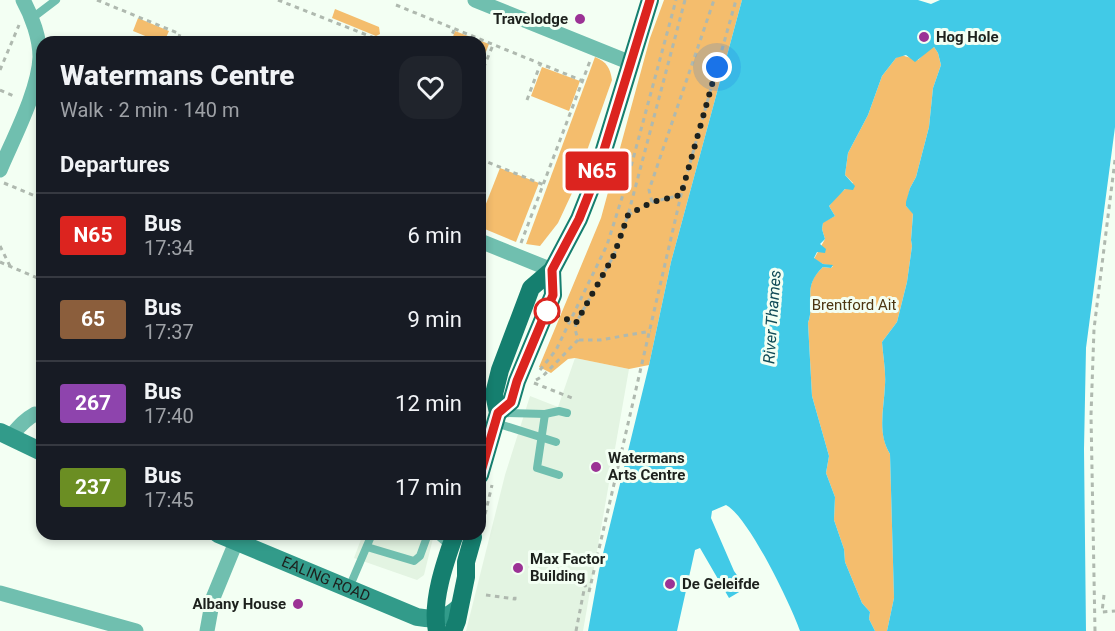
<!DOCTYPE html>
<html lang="en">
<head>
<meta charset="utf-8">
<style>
  :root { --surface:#171b24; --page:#20242c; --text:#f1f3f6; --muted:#9ea1a6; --line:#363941 }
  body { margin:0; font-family:Roboto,sans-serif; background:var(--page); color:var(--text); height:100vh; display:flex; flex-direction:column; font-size:22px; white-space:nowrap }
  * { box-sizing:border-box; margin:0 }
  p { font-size:20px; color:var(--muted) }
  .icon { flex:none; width:33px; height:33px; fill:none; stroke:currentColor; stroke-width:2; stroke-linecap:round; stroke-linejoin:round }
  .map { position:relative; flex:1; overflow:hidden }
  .details { position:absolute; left:36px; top:36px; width:450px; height:504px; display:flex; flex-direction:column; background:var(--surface); border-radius:18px; box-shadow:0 3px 9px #0003 }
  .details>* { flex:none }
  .badge { padding:0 12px; border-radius:4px; font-size:21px; line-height:39px }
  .you { position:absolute; width:30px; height:30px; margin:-15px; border:4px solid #fff; border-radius:50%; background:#1a73e8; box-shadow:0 0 0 9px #1a73e833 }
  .map>.badge { position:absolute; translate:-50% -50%; box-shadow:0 0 0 3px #fff }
  h2 { padding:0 24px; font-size:22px; line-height:54px }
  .round { display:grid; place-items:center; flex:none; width:63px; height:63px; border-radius:18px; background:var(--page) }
  .headline { display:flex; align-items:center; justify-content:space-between; height:102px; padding:0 24px }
  h1 { font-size:28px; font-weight:800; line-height:45px }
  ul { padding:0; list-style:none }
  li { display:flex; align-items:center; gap:18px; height:84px; padding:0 24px; border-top:2px solid var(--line) }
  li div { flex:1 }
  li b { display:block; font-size:22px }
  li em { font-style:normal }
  li .badge { min-width:66px; font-weight:700; text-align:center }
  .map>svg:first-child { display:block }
  .built { fill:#e3f4e2 }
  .green { fill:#f4bd6d }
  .water { fill:#41cae7 }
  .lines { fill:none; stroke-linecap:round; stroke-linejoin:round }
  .path { stroke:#afb9af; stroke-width:3; stroke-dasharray:4.5 4.5; stroke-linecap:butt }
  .lane { stroke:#70bfaf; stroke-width:8 }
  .street { stroke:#70bfaf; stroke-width:15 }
  .secondary { stroke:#329b8a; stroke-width:18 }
  .primary { stroke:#157f6f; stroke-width:18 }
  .line-casing { stroke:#fff; stroke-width:14 }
  .line { stroke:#dc241f; stroke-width:9 }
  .walk { stroke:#1d211d; stroke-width:6; stroke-dasharray:0 10.8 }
  .poi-dot { fill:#9b3295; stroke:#f3fff3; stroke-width:2 }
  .stop-dot { fill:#fff; stroke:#dc241f; stroke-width:3 }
  .labels { text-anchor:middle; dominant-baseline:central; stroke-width:6; stroke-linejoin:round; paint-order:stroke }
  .poi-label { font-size:15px; font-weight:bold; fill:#1d211d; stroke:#f3fff3; text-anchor:start }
  .park-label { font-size:15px; fill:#4c3511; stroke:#f3fff3 }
  .street-label { font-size:15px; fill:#1d211d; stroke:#f3fff3 }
  .water-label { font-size:16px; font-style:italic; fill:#0f4a56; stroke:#f3fff3 }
</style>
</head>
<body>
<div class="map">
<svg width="1115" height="631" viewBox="0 0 1115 631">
  <rect width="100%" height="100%" fill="#f3fff3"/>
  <g class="built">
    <polygon points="575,358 629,369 583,631 466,631 505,475 530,396 558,407"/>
    <polygon points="363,534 434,534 424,575 417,580 354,558"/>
  </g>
  <g class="green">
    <polygon points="664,0 742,0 671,262 649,365 629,369 575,358 568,359 551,373 539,367 601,218 650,38"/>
    <polygon points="335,9 379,27 380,34 376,36 332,18"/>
    <polygon points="138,18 169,31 164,42 160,42 133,31"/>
    <polygon points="455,31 489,44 480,67 480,42 451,42"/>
    <path d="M934,47L938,53L941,65L933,88L929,127L916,177L910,188L906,206L913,213L911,240L912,246L907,282L897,322L882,342C883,356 886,371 885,385C884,408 877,433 890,454L894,598L887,631H875L869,619L870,612L862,603L845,562L844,549L834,520L835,497L826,473L829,456L812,396L808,323C816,300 801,287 823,267L831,268L833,266L823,264L814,259L825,239L822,229L823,222L835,216L829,206L838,195L853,183L845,175L848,153L868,115L882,76L896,58L901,55L918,60L928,50Z"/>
    <path d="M595,57C607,62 610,68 612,80L572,193L558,223L540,246L526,244Z"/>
    <polygon points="542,67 580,81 569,111 531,96"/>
    <polygon points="500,168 539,183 516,242 480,227 480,219"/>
  </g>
  <path class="water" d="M742,0H918L931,4L940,0H1115V127L1086,348L1084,449L1086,631H887L894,598L890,454C877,433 884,409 885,385C886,371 883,356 882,342L897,322L907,282L912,246L911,240L913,214L906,206V202L910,188L916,177L929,127L933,88L941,65L938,53L934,47L915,62L906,55L896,58L882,76L868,115L848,153L845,175L855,186L853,190L845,189L829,206L835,216L823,223L822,229L825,239L820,244L826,249L825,253L817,252L814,258L823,264L833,265L831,268L823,267C801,288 816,300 808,323L812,396L829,456L826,473L835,497L834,520L844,549L845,562L862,603L870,612L869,619L875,631H800C791,605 748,516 726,505L712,511L711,518L734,571L746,588L729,598L700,548L695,550L677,631H588L599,570L649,365L671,262Z"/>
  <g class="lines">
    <g class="path">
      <polyline points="97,0 180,34 177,42"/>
      <polyline points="278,0 382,41"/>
      <polyline points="396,5 583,81"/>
      <polyline points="449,42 454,30"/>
      <polyline points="0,70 19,25"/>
      <polyline points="480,76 493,45"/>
      <polyline points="0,90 16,97"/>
      <polyline points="527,100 540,65"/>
      <polyline points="480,159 544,185"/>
      <polyline points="4,183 42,199"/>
      <polyline points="652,202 649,190 714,0"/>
      <polyline points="628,215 652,202 681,195"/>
      <polyline points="521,243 590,61"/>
      <polyline points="0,246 10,266"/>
      <polyline points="0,262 42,280"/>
      <polyline points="579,340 600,340 651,331"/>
      <polyline points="540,370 556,350 607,245 626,185 676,0"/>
      <polyline points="536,380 543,376 578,340 575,329 576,323 614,255 628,215 685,0"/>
      <polyline points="534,383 572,398"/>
      <polyline points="483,523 492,485"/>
      <polyline points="589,592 681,195 736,0"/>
      <polyline points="486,595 515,599 515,593"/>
      <polyline points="1104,595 1102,612 1115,611"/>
      <polyline points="576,631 585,585 586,587"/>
      <polyline points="1095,631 1091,415 1094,329 1115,160"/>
    </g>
    <g class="lane">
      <polyline points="31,19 56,0"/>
      <polyline points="503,413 545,414 559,411 567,413"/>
      <polyline points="545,414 537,468 559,475"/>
      <polyline points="496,423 556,442"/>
      <polyline points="436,534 450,546"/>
      <polyline points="367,547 414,561 420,556 428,534"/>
      <polyline points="349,588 372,534"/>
    </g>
    <g class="street">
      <polyline points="475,0 631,63"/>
      <path d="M0,170C13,139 39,90 40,57C40,39 32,16 23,0"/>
      <polyline points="480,241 552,270"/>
      <path d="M10,437C18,428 24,420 35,414L42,417"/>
      <polyline points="0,593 136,631"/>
      <polyline points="207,631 213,598 236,542"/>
    </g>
    <g class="secondary">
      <polyline points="0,432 42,452"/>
      <path id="s1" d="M218,534L417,617C434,620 446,620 459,607"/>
    </g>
    <g class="primary">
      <polyline points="498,413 511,402 517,381 553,295 552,270"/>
      <polyline points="480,475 498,413 494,394 500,370 531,288 552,270 579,219 596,176 650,0"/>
      <path d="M437,631C431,602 445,562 455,534"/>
      <polyline points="453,631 457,621 466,577 466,562 473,537 472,534"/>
    </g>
  </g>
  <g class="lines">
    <g class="line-casing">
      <polyline id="line" points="480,475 498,413 511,402 517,381 553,295 552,270 579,219 596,176 650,0"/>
    </g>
    <use href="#line" class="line"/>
    <polyline class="walk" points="547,311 576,323 614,255 628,215 652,202 681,195 717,67"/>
  </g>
  <g class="poi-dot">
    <circle cx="580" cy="19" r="6"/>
    <circle cx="924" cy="37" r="6"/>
    <circle cx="596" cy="467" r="6"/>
    <circle cx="518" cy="568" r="6"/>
    <circle cx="670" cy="584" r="6"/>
    <circle cx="298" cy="604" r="6"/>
  </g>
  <circle class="stop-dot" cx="547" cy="311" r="12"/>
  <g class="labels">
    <g class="poi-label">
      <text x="568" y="19" text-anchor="end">Travelodge</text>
      <text x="936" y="37">Hog Hole</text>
      <text x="608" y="458">Watermans<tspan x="608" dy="17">Arts Centre</tspan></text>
      <text x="530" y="559">Max Factor<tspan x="530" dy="17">Building</tspan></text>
      <text x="682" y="584">De Geleifde</text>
      <text x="286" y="604" text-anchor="end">Albany House</text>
    </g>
    <g class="park-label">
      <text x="854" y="305">Brentford Ait</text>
    </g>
    <g class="street-label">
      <text stroke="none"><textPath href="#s1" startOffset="117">EALING ROAD</textPath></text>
    </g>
    <g class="water-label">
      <text transform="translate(772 317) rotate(-86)">River Thames</text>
    </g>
  </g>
</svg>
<div class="you" style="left:717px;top:67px"></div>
<b class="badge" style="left:597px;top:171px;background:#dc241f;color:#fff">N65</b>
<section class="details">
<div class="headline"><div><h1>Watermans Centre</h1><p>Walk · 2 min · 140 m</p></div><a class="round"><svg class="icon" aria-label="heart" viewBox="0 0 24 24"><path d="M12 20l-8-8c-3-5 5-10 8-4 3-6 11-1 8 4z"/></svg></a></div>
<h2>Departures</h2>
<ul>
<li><span class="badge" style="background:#dc241f;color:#fff">N65</span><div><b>Bus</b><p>17:34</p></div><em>6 min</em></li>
<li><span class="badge" style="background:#8b5e3c;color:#fff">65</span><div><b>Bus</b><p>17:37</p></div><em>9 min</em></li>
<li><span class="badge" style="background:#8e44ad;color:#fff">267</span><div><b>Bus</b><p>17:40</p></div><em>12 min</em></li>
<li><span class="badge" style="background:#6b8e23;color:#fff">237</span><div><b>Bus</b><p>17:45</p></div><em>17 min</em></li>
</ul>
</section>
</div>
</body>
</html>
